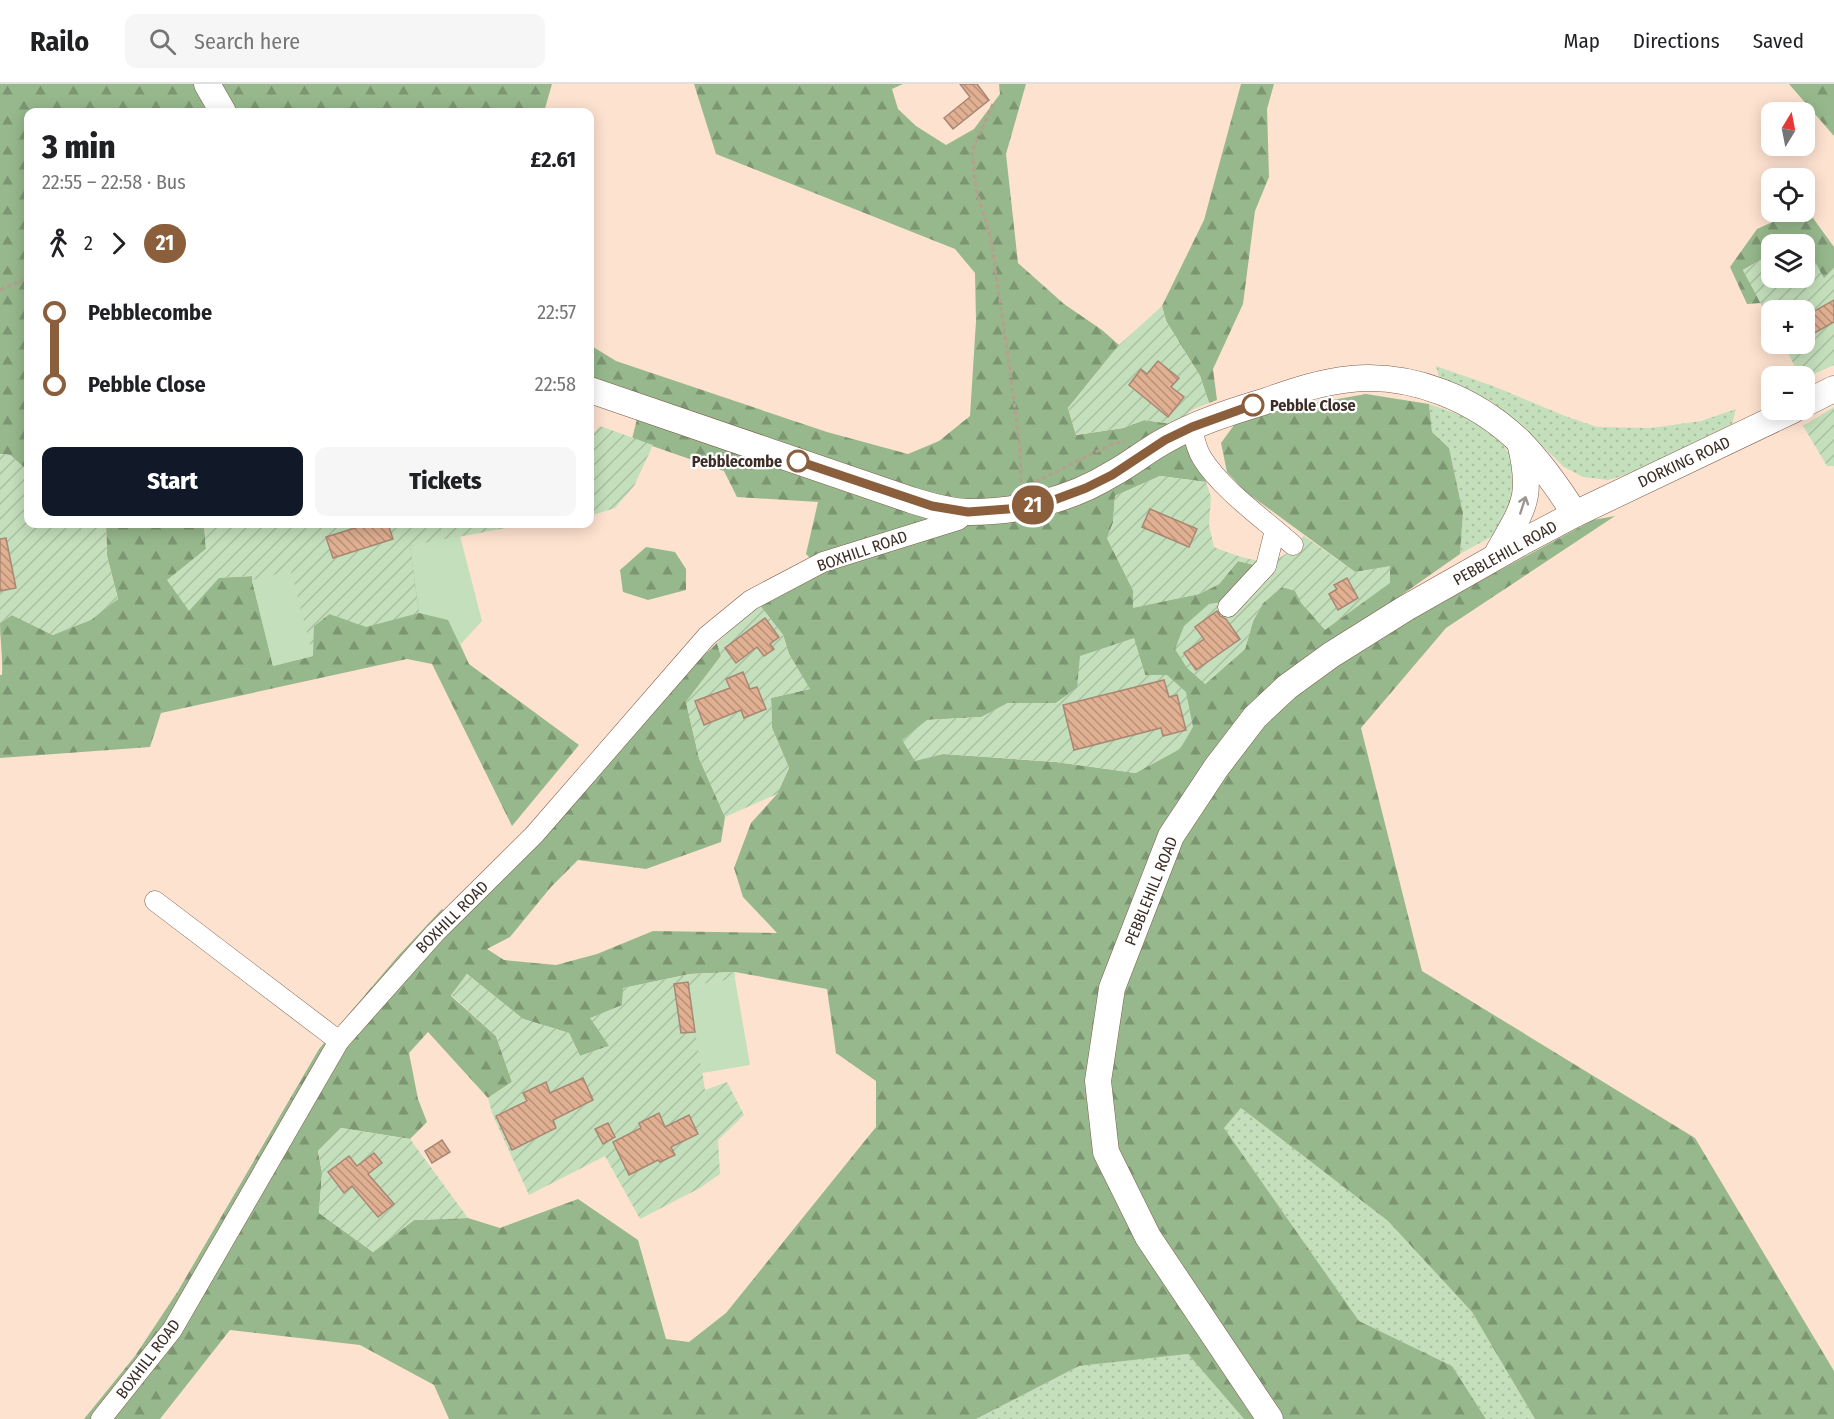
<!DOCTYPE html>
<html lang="en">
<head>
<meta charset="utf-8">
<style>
  :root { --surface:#fff; --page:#f6f6f6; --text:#202124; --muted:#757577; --line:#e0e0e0; --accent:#111827 }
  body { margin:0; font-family:"Fira Sans Condensed",sans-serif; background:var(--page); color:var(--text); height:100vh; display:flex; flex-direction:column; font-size:22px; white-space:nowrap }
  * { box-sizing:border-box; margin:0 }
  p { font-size:20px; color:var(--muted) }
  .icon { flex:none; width:33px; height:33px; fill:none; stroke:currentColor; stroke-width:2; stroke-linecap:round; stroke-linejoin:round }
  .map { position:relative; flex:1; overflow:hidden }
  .details { position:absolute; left:24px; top:24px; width:570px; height:420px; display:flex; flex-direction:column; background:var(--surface); border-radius:12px; box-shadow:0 3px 15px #0003 }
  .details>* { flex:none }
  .badge { padding:0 12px; border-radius:20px; font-size:21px; line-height:39px }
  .needle { width:39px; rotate:10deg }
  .buttons { position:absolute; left:1761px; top:18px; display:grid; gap:12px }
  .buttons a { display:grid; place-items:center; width:54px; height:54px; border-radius:12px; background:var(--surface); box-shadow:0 3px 15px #0003; font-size:30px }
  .map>.badge { position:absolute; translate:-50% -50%; box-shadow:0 0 0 3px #fff }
  .legs { display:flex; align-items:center; gap:9px; height:66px; padding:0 18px; font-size:20px }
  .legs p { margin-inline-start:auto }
  .summary { display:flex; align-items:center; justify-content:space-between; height:102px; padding:0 18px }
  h1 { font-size:33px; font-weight:800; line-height:45px }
  .cta { display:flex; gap:12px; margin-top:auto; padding:12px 18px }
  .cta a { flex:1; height:69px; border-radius:12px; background:var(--accent); color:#fff; font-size:24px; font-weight:800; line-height:69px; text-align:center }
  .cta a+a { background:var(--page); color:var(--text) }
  ul { padding:0 18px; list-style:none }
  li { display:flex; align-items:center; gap:21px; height:72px; font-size:22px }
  li i { display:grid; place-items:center; width:9px; height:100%; margin:0 8px; background:currentColor }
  li i::after { content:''; width:15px; height:15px; margin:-8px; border:4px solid; border-radius:50%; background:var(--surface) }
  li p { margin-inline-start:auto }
  li:first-child i { background:linear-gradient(#0000 50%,currentColor 0) }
  li:last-child i { background:linear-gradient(currentColor 50%,#0000 0) }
  header { display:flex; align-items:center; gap:36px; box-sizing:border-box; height:84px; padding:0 30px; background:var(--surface); border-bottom:2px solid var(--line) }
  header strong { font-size:28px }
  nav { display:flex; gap:33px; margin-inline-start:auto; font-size:21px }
  .search { width:420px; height:54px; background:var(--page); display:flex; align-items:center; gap:15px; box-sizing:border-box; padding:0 21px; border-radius:12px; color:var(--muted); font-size:22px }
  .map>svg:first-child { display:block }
  .grass { fill:url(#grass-dots) }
  .forest { fill:url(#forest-firs); fill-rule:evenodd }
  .garden { fill:url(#garden-furrows) }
  .pitch { fill:#c4dfbb }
  .building { fill:url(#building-back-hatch); stroke:#a88874; stroke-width:1.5 }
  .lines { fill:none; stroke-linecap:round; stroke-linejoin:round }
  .minor-casing { stroke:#7b5d4a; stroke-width:21 }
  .major-casing { stroke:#7b5d4a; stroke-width:27 }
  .path { stroke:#b59f90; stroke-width:3; stroke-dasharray:4.5 3; stroke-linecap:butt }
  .minor { stroke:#fff; stroke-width:20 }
  .major { stroke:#fff; stroke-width:26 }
  .oneway { stroke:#9e9692 }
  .line-1-casing { stroke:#fff; stroke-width:14 }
  .line-1 { stroke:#8b5e3c; stroke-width:9 }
  .stop-1-dot { fill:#fff; stroke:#8b5e3c; stroke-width:3 }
  .labels { text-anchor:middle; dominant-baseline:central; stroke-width:4.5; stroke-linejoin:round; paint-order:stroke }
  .stop-label { font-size:16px; font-weight:bold; fill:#3c2e26; stroke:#fff; text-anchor:start }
  .street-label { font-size:16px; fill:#3c2e26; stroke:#fff }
</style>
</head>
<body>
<header>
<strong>Railo</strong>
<div class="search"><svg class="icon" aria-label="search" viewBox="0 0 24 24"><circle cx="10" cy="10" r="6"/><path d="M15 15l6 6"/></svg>Search here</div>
<nav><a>Map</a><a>Directions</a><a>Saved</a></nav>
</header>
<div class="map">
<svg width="1834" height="1335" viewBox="0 0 1834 1335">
  <defs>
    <pattern id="grass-dots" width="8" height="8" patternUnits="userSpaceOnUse" patternTransform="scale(1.5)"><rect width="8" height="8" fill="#c4dfbb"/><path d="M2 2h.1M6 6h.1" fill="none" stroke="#a9c0a1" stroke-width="1.8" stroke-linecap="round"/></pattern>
    <pattern id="forest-firs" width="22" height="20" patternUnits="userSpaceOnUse" patternTransform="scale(1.5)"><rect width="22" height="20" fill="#97b88c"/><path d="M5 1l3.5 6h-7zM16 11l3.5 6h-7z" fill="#7c9672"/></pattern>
    <pattern id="garden-furrows" width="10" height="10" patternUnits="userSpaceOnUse" patternTransform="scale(1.5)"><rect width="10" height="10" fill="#c4dfbb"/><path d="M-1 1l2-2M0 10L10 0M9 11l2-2" fill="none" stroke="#a9c0a1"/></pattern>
    <pattern id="building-back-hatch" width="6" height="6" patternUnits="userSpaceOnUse" patternTransform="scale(1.5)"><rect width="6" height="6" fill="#e1b092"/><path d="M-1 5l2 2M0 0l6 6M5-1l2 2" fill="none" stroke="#b89077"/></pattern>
  </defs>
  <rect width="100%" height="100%" fill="#fee2d0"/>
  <g class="grass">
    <polygon points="1436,282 1493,302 1565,332 1597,343 1651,344 1701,337 1736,325 1732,340 1629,390 1608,396 1583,393 1564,383 1526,346 1491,317 1439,293"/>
    <polygon points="1429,320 1469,334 1498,354 1514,376 1518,403 1498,449 1460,470 1463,429 1449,364 1432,348"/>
    <polygon points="1241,1024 1388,1137 1472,1228 1535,1335 1486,1335 1452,1282 1359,1237 1224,1044"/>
    <polygon points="1188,1270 1244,1335 976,1335 1079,1282"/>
  </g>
  <g class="forest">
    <polygon points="0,0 199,0 214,28 28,28 28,387 10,371 0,370"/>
    <polygon points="220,0 552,0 544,28 235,28"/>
    <path d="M694,0H903L892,5L898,25L916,42L946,61L974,45L1000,10L999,0H1026L1006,70L1018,179L1064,220L1102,246L1119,261L1068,324L1076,351L1123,344L1144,336L1172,340L1197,364L1206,398L1160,392L1115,412L1113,439L1107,454L1133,506V523L1199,510L1219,500L1238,477L1263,483L1205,600L1245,565L1253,537L1263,519L1282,503L1295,506L1302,520L1390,483L1355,488L1246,408L1227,388L1221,359L1237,337L1287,324L1366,310L1429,320L1432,348L1449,364L1463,429L1460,470L1383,524L1261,636L1336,575L1593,436L1615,432L1446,544L1361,644L1422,887L1695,1054L1834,1287V1335H1535L1472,1228L1388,1137L1241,1024L1224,1044L1359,1237L1452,1282L1486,1335H1244L1188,1270L1079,1282L976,1335H449L434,1301L360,1261L230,1246L160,1335H84L135,1272L178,1207L319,965L398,872L442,825L455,836L672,602L717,559L721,572L686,618L699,674L725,733L721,758L646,785L578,776L551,803L510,853L487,865L504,876L556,881L597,870L653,847L777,849L743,813L734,784L751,739L777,710L789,684L772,644L771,614L809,605L789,570L783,551L758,519L822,486L806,470L818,418L737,413L724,387L632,355L642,315L590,295V261L616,277L827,348L908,370L939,357L970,332L976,237L975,189L955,165L716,70ZM1134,555L1145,591H1167L1136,689L1056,678L944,670L927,636L982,633L1008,619H1056L1077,604ZM735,888L827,905L836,969L876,997V1043L726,1229L689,1258L666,1255L638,1156L578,1115L500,1144L468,1134L414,1136L373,1168L319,1129L322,1089L318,1067L341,1044L410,1055L427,1038L418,1015L409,969L428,948L488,1014L512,998L496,952L451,912L467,890L523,935L569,949L580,972L609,962L622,921L624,904L690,890Z"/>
    <polygon points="1241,0 1274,0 1267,25 1269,93 1255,127 1243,220 1213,285 1217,316 1209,319 1200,292 1166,237 1162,222 1204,136"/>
    <polygon points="1789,0 1834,0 1834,52"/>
    <polygon points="1805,123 1834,163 1834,184 1824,195 1801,153 1788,160 1772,160 1771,170 1743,186 1761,219 1747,220 1730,183 1757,145 1794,128 1804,128"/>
    <path d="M106,440H204L206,465L168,496L253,492L252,496L274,582L314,542L329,530L405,440L469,580L579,661L512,742L432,580L407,575L161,629L150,663L0,674V591H2C3,573 0,556 0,539L12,531L53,551L118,515L107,472Z"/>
    <polygon points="646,463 675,468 686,485 686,506 648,516 623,508 620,486"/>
  </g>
  <g class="garden">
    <polygon points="1801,153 1824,194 1834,184 1834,281 1805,294 1798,288 1783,260 1804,260 1804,226 1772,226 1771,239 1743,186 1771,170 1772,194 1804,194 1804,160 1788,160"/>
    <polygon points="1162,222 1166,237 1200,292 1209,319 1194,325 1172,340 1144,336 1123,344 1076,351 1068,324 1119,261"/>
    <polygon points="1834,323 1834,382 1827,382 1803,342"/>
    <polygon points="600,342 653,361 634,402 615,424 590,432 590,354"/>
    <polygon points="0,370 10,371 28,387 28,440 106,440 107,472 118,515 91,536 53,551 12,531 0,539"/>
    <path d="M1160,392L1206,398L1211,413L1209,441L1214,463C1233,470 1258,482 1279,474C1288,470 1297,459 1304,452L1355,488L1390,482V499L1325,546L1302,520L1295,507L1282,503L1263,519L1253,537L1245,565L1205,600L1187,584L1175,565L1184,542L1209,520L1239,515L1263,483L1238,477L1219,500L1199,510L1133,524V506L1107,454L1113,439L1115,412Z"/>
    <polygon points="204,440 541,440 516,442 410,462 419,529 366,543 329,530 314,542 313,572 273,582 252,496 252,492 219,494 189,527 167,496 206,465"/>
    <polygon points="758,519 783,551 789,570 810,605 771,614 772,644 789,684 777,710 725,733 699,674 686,618 721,572 717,559"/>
    <polygon points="1134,554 1145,591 1167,591 1186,608 1193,643 1180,665 1136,689 1056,678 944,670 915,677 902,656 927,636 981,633 1008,619 1056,619 1077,604 1080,572"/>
    <polygon points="735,888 735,895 689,902 705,1006 727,998 744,1031 718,1056 720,1090 700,1104 640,1135 605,1072 529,1111 492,1029 488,1014 512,998 496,952 451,911 467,890 523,935 569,949 580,972 609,962 590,934 622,921 623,904 690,890"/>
    <polygon points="341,1044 410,1055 468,1134 414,1136 373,1168 319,1129 322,1089 318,1067"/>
  </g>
  <g class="pitch">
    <polygon points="460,452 482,537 460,561 448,536 419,529 410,462"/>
    <polygon points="291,487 313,572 273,582 252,496"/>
    <polygon points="735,895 750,981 702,989 688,902"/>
  </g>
  <g class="building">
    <polygon points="960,0 977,0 989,16 953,45 944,34 970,13"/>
    <polygon points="1834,216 1834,238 1804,255 1804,233"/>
    <polygon points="1158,277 1179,294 1171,303 1184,313 1168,333 1129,301 1141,285 1147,290"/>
    <polygon points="1150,425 1197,445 1189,463 1142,443"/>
    <polygon points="368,440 388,440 393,455 333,474 326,453"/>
    <polygon points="6,454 16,504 0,507 0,455"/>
    <polygon points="1347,494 1358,514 1338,526 1329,510 1337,505 1334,501"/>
    <polygon points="1217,527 1220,532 1226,535 1240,555 1196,586 1184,569 1204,555 1195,543"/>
    <polygon points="765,534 779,553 770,560 774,565 764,572 757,563 736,579 725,564"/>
    <polygon points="743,588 750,605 757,603 766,625 744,634 741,626 704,641 695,617 730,604 726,595"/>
    <polygon points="1164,596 1169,613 1177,611 1186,646 1163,652 1161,644 1074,666 1063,621"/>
    <polygon points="688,898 695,948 681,949 674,900"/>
    <polygon points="583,994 593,1016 553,1036 556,1044 512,1066 496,1032 527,1017 523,1009 546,998 550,1009"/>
    <polygon points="659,1029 665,1043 689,1031 698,1050 671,1063 675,1071 660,1078 658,1076 629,1091 613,1058 641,1044 639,1039"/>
    <polygon points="608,1039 615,1053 603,1060 595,1045"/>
    <polygon points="442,1056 450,1068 432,1079 425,1067"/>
    <polygon points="374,1069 382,1079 368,1090 394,1120 378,1133 352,1102 344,1109 328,1088 349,1072 357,1082"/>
  </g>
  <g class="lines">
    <g class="minor-casing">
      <g id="minor">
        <path d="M1192,343C1194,353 1196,365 1202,374C1221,405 1265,436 1293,461"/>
        <polyline points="1228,523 1266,482 1275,446"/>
        <polyline points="155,817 339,957"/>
        <polyline points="101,1335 172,1246 339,957 435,849 534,751 707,552 751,516 823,478 958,436 968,428"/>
      </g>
    </g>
    <g class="major-casing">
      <g id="major">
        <polyline points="207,0 223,28"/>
        <path d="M590,306L911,416C930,422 950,428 969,428C1019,428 1070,416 1112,390C1131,380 1147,366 1166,356C1196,339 1230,328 1263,318C1292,308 1320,298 1351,295C1412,289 1476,315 1520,358C1541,379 1559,405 1575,430"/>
        <polyline points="1804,320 1834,305"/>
        <path d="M1496,472C1523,423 1534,416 1520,358"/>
        <polyline points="1270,1335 1148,1153 1106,1068 1098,997 1112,904 1171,752 1216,684 1255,633 1287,603 1331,571 1406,524 1524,457 1575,430 1793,326"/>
      </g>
    </g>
    <g class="path">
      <polyline points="993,20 972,67 976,104 991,156 1010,286 1020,366 1021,404"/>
      <polyline points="0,206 28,194"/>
      <polyline points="1035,398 1114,359 1125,358"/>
    </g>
    <use href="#minor" class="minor"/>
    <use href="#major" class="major"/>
  </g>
  <defs><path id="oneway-shaft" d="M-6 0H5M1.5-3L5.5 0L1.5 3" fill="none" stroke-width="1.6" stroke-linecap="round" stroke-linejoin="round" transform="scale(1.5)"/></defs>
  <use class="oneway" href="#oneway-shaft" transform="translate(1523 421) rotate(-72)"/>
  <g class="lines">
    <g class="line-1-casing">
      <polyline id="line-1" points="798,377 932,422 968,428 1022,424 1054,416 1086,404 1112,391 1165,356 1192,343 1253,321"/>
    </g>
    <use href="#line-1" class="line-1"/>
  </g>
  <g class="stop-1-dot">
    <circle cx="1253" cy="321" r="10"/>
    <circle cx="798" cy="377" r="10"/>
  </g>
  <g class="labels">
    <g class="stop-label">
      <text x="1270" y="321">Pebble Close</text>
      <text x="782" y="377" text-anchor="end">Pebblecombe</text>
    </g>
    <g class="street-label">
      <text transform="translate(1684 378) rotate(-25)">DORKING ROAD</text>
      <text transform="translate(862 467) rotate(-19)">BOXHILL ROAD</text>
      <text transform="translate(1505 469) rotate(-29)">PEBBLEHILL ROAD</text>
      <text transform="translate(1151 807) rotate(-68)">PEBBLEHILL ROAD</text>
      <text transform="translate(452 833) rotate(-45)">BOXHILL ROAD</text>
      <text transform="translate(148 1275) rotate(-53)">BOXHILL ROAD</text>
    </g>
  </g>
</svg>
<div class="buttons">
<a><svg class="needle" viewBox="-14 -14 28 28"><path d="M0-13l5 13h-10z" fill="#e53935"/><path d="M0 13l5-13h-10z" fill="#757577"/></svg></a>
<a><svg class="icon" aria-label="locate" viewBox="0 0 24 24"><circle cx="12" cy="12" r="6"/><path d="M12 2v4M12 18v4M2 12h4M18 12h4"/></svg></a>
<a><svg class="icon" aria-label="layers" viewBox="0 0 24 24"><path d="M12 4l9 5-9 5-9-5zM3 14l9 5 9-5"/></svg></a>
<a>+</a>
<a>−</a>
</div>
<b class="badge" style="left:1033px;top:421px;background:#8b5e3c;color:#fff">21</b>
<section class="details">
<div class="summary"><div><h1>3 min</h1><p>22:55 – 22:58 · Bus</p></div><b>£2.61</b></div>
<div class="legs"><svg class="icon" aria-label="walk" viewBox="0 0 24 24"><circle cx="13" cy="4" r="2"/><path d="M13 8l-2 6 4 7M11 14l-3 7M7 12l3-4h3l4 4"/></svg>2<svg class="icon" aria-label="forward" viewBox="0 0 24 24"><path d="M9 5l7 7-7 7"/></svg><b class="badge" style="background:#8b5e3c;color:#fff">21</b></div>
<ul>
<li><i style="color:#8b5e3c"></i><b>Pebblecombe</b><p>22:57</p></li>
<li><i style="color:#8b5e3c"></i><b>Pebble Close</b><p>22:58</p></li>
</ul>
<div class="cta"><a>Start</a><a>Tickets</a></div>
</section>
</div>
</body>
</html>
